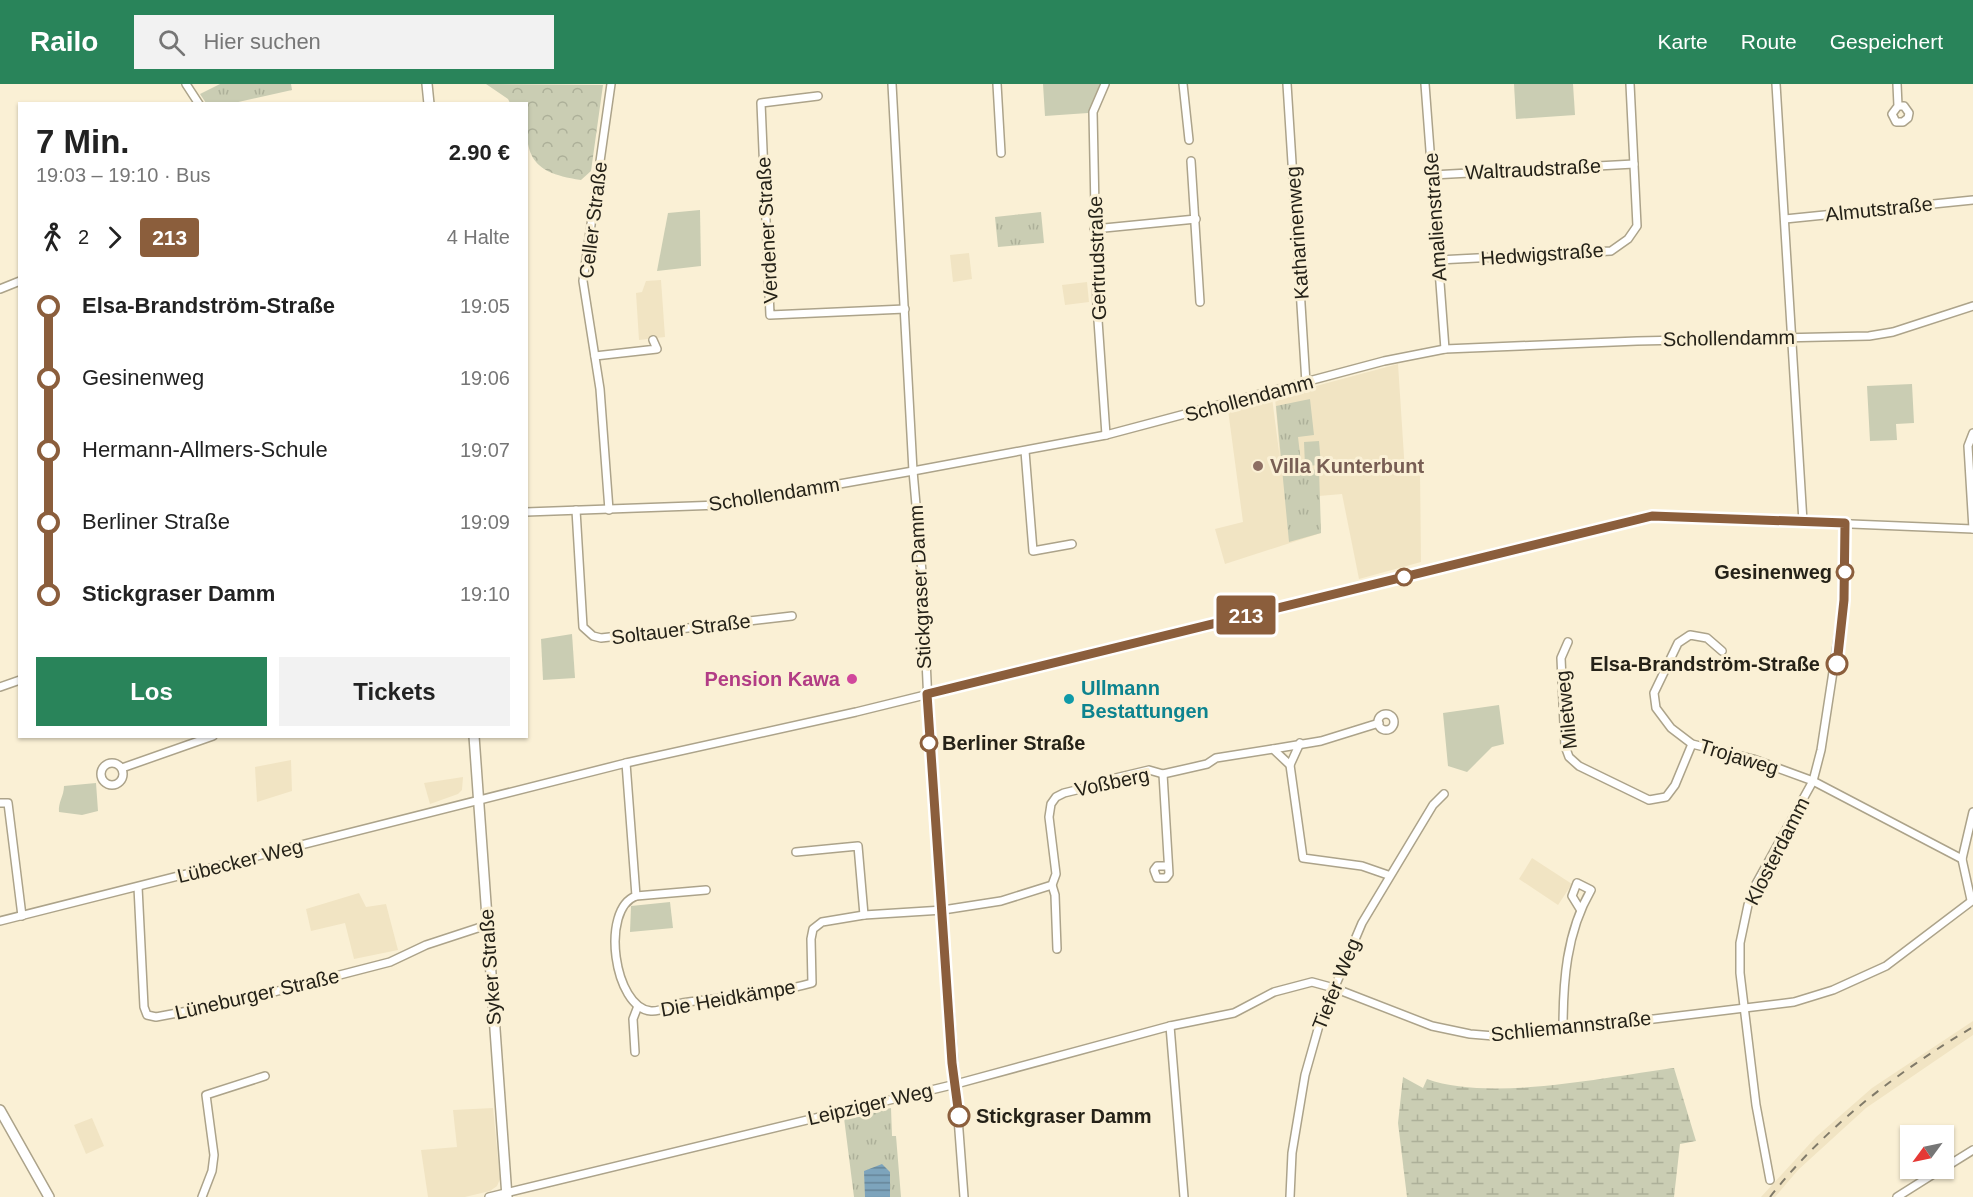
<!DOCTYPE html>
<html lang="de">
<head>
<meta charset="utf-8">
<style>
  :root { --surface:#fff; --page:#f2f2f2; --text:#222; --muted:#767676; --accent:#29845a }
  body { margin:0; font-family:Helvetica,sans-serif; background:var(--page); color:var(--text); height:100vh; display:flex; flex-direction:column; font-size:22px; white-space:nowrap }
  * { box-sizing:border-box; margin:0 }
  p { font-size:20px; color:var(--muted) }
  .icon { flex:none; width:33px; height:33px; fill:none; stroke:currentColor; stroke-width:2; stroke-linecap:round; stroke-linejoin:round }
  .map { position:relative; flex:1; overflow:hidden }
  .drawer { position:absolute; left:18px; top:18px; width:510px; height:636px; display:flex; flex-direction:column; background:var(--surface); border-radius:0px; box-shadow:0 2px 4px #0004 }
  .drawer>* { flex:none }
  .badge { padding:0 12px; border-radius:4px; font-size:21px; line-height:39px }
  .needle { width:39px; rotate:237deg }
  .buttons { position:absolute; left:1900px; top:1041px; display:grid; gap:12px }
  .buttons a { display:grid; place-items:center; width:54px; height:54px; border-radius:0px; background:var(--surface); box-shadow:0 2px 4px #0004; font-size:30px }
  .map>.badge { position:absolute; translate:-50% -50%; box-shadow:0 0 0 3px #fff }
  .legs { display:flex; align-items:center; gap:9px; height:66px; padding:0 18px; font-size:20px }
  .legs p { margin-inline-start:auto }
  .summary { display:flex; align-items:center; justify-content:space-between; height:102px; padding:0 18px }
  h1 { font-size:33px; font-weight:700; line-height:45px }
  .cta { display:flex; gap:12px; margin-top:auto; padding:12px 18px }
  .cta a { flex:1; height:69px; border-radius:0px; background:var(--accent); color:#fff; font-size:24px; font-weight:700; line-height:69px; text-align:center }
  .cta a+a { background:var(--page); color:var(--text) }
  ul { padding:0 18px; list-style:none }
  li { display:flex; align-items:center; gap:21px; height:72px; font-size:22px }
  li i { display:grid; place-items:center; width:9px; height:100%; margin:0 8px; background:currentColor }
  li i::after { content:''; width:15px; height:15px; margin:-8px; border:4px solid; border-radius:50%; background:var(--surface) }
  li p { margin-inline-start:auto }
  li:first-child i { background:linear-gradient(#0000 50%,currentColor 0) }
  li:last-child i { background:linear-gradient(currentColor 50%,#0000 0) }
  header { display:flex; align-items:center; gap:36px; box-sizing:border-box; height:84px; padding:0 30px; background:var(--accent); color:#fff }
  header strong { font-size:28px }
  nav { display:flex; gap:33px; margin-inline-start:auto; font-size:21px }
  .search { width:420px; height:54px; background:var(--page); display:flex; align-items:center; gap:15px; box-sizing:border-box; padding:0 21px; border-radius:0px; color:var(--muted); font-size:22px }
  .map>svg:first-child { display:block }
  .built { fill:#f1e4c3 }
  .grass { fill:url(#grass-tufts) }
  .forest { fill:url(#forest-crowns) }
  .wetland { fill:url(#wetland-marsh) }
  .park { fill:#cacdb3 }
  .water { fill:url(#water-rules) }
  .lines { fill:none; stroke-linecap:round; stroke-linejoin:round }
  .minor-casing { stroke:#aca38a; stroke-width:10 }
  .secondary-casing { stroke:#aca38a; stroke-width:12 }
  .minor { stroke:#fff; stroke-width:7 }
  .secondary { stroke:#fff; stroke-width:9 }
  .rail { stroke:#807a69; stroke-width:2; stroke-dasharray:8 8; stroke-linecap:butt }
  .line-1-casing { stroke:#fff; stroke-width:14 }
  .line-1 { stroke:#8b5e3c; stroke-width:9 }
  .education-dot { fill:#8d6e63; stroke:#faf0d5; stroke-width:2 }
  .stop-1-dot { fill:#fff; stroke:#8b5e3c; stroke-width:3 }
  .hotel-dot { fill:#d1479c; stroke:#faf0d5; stroke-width:2 }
  .culture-dot { fill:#0f9aa8; stroke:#faf0d5; stroke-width:2 }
  .labels { text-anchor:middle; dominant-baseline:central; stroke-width:6; stroke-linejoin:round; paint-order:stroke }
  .street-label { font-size:20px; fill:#252218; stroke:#faf0d5 }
  .education-label { font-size:20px; font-weight:bold; fill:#785e54; stroke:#faf0d5; text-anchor:start }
  .stop-label { font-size:20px; font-weight:bold; fill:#252218; stroke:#faf0d5; text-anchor:end }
  .hotel-label { font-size:20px; font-weight:bold; fill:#b23c85; stroke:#faf0d5; text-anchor:end }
  .culture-label { font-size:20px; font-weight:bold; fill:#0d838f; stroke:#faf0d5; text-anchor:start }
</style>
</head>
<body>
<header>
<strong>Railo</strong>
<div class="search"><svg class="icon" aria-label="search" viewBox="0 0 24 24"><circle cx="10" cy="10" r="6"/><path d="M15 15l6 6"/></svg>Hier suchen</div>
<nav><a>Karte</a><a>Route</a><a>Gespeichert</a></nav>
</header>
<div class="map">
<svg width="1973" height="1113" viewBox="0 0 1973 1113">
  <defs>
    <pattern id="grass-tufts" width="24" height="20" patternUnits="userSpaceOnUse" patternTransform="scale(1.5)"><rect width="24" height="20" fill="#cacdb3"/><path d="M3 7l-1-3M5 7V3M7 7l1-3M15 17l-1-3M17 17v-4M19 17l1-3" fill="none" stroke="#adb099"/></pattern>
    <pattern id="forest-crowns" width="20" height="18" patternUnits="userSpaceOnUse" patternTransform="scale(1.5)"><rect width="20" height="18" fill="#cacdb3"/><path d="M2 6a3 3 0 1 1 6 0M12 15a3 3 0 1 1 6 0" fill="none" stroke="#adb099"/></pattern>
    <pattern id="wetland-marsh" width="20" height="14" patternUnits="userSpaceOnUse" patternTransform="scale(1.5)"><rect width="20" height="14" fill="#cacdb3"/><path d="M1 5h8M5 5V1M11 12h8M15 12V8" fill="none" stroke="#adb099"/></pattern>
    <pattern id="water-rules" width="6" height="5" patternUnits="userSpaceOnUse" patternTransform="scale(1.5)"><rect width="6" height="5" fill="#7da4bc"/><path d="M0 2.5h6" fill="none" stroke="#668598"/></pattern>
  </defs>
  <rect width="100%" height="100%" fill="#faf0d5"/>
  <g class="built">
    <polygon points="969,169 972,195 953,198 950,171"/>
    <polygon points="661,196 665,253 639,256 636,209 642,208 646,197"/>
    <polygon points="1087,198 1089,218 1065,221 1062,201"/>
    <polygon points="1398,280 1405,388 1420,388 1421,478 1359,495 1342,410 1319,412 1321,449 1225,480 1215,445 1243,438 1228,326 1272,314 1280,375 1275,313"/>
    <polygon points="291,676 292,707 257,718 255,683"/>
    <polygon points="463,693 462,706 458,710 430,720 424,699"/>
    <polygon points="1532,774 1572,800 1558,821 1519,795"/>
    <polygon points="359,809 366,823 386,820 398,866 354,875 345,839 311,847 306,825"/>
    <polygon points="1973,937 1973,951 1866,1024 1798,1086 1775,1113 1761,1113 1816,1053 1872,1004"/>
    <polygon points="493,1024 500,1095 497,1102 490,1107 465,1113 428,1113 421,1066 457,1063 453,1026"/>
    <polygon points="92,1034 104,1062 86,1070 74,1041"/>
  </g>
  <g class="grass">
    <polygon points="220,0 291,0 292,6 234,19 206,19 200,10"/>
    <polygon points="1041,128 1044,159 998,163 995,133"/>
    <polygon points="1310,315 1314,351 1298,353 1302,387 1319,385 1321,449 1289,458 1276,322"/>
    <polygon points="891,1024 892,1052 896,1052 901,1113 854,1113 844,1034"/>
  </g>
  <path class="forest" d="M486,0L603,1L591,87L581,96C526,88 526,69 526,20L510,19L508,15Z"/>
  <path class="wetland" d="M1674,984L1696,1057L1680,1060L1674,1113H1407L1398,1039L1403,993L1423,1004L1427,995C1491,1018 1605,993 1674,984Z"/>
  <g class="park">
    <polygon points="1043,0 1100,0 1088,29 1045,32"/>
    <polygon points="1514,0 1573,0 1575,31 1516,35"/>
    <polygon points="700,126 701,182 657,187 668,129"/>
    <polygon points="1912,300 1914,339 1896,340 1897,356 1870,357 1867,302"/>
    <polygon points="1319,357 1321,381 1305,382 1304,358"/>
    <polygon points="572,550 575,594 543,596 541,555"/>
    <polygon points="1499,621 1504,660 1492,663 1467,688 1448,682 1443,629"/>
    <path d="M96,699L98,727L82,731L59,728C58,718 64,712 64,702Z"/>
    <polygon points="670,818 673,844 630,848 631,822"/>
  </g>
  <polygon class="water" points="882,1080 890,1088 890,1113 865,1113 864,1087"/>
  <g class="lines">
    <g class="minor-casing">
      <g id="minor">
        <polyline points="186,0 199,20"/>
        <polyline points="892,0 913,387 922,488 930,663 964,1113"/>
        <polyline points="997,0 1001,69"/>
        <polyline points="1105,0 1093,28 1097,222 1106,351"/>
        <polyline points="1183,0 1189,56"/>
        <polyline points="1287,0 1306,299"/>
        <polyline points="1425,0 1445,265"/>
        <polyline points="1776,0 1803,438"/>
        <polyline points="1897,0 1898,22 1892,30 1896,38 1903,38 1908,34 1909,29 1904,22 1898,22"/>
        <polyline points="818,12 761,19 770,231 905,225"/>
        <polyline points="1191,77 1200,218"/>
        <polyline points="1432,91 1634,80"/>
        <polyline points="1785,135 1973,116"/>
        <polyline points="1094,145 1196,135"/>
        <polyline points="1438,176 1611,167 1628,155 1637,142 1630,0"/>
        <polyline points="0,205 20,197"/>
        <polyline points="595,272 657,265 653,256"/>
        <polyline points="1025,367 1033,467 1072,460"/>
        <polyline points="576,426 583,543 593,552 601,554 792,532"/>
        <polyline points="609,426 600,305 583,197 611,0"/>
        <polyline points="526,428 720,421 913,387 1106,351 1384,277 1445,265 1637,257 1869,252 1893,248 1973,222"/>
        <polyline points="1973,445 1968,362 1973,349"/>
        <polyline points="1568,558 1561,574 1565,662 1569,673 1579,682 1649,716 1666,713 1675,701 1692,660"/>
        <polyline points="1722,567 1707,554 1690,551 1678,559 1654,609 1656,624 1671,644 1692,660 1753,675 1813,697 1962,775"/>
        <polyline points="0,603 20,596"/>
        <circle cx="1386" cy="638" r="8"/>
        <polyline points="1273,665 1321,657 1379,639"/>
        <circle cx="112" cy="690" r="11"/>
        <path d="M626,679L636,812C600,825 614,924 651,927C662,928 671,920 682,919C726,912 769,911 812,899L811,855L813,845L822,838L864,831L943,826L1001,817L1052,801L1056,790L1049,733L1051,720L1056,713L1064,709L1101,700L1107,696L1149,686L1163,690L1207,680L1216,674L1273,665L1290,681L1303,774L1362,782L1388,791"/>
        <polyline points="1290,681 1300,659"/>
        <polyline points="122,684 213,652"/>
        <polyline points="1163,690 1169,790 1166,794 1157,794 1154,786 1157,782 1166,782"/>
        <polyline points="0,719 8,719 22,832"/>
        <polyline points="796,768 858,762 864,831"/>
        <polyline points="1052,801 1055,811 1057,865"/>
        <polyline points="138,803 144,923 147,931 156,933 231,919 390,878 426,861 487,841"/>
        <polyline points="636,812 706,806"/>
        <polyline points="1971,816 1962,775 1973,728"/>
        <polyline points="0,837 626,679 856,628 1652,432 1973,445"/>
        <polyline points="1170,942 1184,1113"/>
        <path d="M1563,946C1563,898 1566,849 1591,806L1577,799L1572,812L1580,825"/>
        <polyline points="635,968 633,935 638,922"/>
        <polyline points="1944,1084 1973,1066"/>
        <polyline points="1770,1096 1756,1021 1740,889 1740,859 1748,821 1756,800 1813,697 1821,666 1844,516 1845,439"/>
        <polyline points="202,1113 212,1087 214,1071 206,1011 265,992"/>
        <polyline points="489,1113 956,1000 1170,942 1234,929 1274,908 1312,898 1334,904 1432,942 1470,950 1494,952 1563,946 1794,918 1833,906 1886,882 1973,816"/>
        <polyline points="1290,1113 1292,1069 1305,991 1320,938 1362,839 1433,721 1444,710"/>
        <polyline points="1897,1113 1943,1084"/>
      </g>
    </g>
    <g class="secondary-casing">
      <g id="secondary">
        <polyline points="427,0 429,20"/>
        <polyline points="474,652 507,1113"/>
        <polyline points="0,1026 49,1113"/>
      </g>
    </g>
    <use href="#minor" class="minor"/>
    <use href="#secondary" class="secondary"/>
    <path class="rail" d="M1770,1113C1825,1043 1897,988 1973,943"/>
  </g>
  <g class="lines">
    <g class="line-1-casing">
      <polyline id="line-1" points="959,1032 952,979 927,610 1652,432 1845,439 1844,516 1837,580"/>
    </g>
    <use href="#line-1" class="line-1"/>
  </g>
  <circle class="education-dot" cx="1258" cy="382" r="6"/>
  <g class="stop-1-dot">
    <circle cx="1845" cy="488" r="8"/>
    <circle cx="1404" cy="493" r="8"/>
    <circle cx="1837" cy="580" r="10"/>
    <circle cx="929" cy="659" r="8"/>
    <circle cx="959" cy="1032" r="10"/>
  </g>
  <circle class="hotel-dot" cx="852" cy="595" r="6"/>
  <circle class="culture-dot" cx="1069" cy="615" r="6"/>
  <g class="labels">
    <g class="street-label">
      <text transform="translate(1533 85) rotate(-3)">Waltraudstraße</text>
      <text transform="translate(1879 125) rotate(-6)">Almutstraße</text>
      <text transform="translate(1435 133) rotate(-94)">Amalienstraße</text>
      <text transform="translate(593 136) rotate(-83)">Celler Straße</text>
      <text transform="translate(767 146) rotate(-93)">Verdener Straße</text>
      <text transform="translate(1297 149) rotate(-94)">Katharinenweg</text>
      <text transform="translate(1542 170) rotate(-4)">Hedwigstraße</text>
      <text transform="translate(1097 174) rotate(-92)">Gertrudstraße</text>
      <text transform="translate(1729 254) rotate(-1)">Schollendamm</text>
      <text transform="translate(1249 314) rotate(-15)">Schollendamm</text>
      <text transform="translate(774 410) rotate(-9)">Schollendamm</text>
      <text transform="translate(920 503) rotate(-93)">Stickgraser Damm</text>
      <text transform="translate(681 545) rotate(-7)">Soltauer Straße</text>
      <text transform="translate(1566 626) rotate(-96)">Miletweg</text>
      <text transform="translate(1739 673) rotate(17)">Trojaweg</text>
      <text transform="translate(1112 698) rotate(-12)">Voßberg</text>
      <text transform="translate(1777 767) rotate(-63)">Klosterdamm</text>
      <text transform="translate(240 777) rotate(-14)">Lübecker Weg</text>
      <text transform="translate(490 883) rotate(-94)">Syker Straße</text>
      <text transform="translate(1336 900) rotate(-68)">Tiefer Weg</text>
      <text transform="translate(257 910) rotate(-13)">Lüneburger Straße</text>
      <text transform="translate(728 914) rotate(-10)">Die Heidkämpe</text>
      <text transform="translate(1571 942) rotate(-6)">Schliemannstraße</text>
      <text transform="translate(870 1020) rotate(-13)">Leipziger Weg</text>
    </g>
    <g class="education-label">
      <text x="1270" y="382">Villa Kunterbunt</text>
    </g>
    <g class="stop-label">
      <text x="1832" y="488">Gesinenweg</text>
      <text x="1820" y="580">Elsa-Brandström-Straße</text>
      <text x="942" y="659" text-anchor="start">Berliner Straße</text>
      <text x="976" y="1032" text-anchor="start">Stickgraser Damm</text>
    </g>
    <g class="hotel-label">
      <text x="840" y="595">Pension Kawa</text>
    </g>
    <g class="culture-label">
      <text x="1081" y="604">Ullmann<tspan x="1081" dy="23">Bestattungen</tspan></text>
    </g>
  </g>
</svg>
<div class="buttons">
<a><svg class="needle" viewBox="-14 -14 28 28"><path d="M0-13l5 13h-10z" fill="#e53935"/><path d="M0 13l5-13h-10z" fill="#767676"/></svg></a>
</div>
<b class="badge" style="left:1246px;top:531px;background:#8b5e3c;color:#fff">213</b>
<section class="drawer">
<div class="summary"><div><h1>7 Min.</h1><p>19:03 – 19:10 · Bus</p></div><b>2.90 €</b></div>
<div class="legs"><svg class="icon" aria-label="walk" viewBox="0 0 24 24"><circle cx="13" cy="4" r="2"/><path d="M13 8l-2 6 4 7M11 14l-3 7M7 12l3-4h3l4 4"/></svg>2<svg class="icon" aria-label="forward" viewBox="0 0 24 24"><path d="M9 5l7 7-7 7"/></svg><b class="badge" style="background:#8b5e3c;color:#fff">213</b><p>4 Halte</p></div>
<ul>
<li><i style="color:#8b5e3c"></i><b>Elsa-Brandström-Straße</b><p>19:05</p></li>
<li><i style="color:#8b5e3c"></i><span>Gesinenweg</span><p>19:06</p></li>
<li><i style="color:#8b5e3c"></i><span>Hermann-Allmers-Schule</span><p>19:07</p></li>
<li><i style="color:#8b5e3c"></i><span>Berliner Straße</span><p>19:09</p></li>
<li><i style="color:#8b5e3c"></i><b>Stickgraser Damm</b><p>19:10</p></li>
</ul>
<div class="cta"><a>Los</a><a>Tickets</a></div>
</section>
</div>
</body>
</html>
